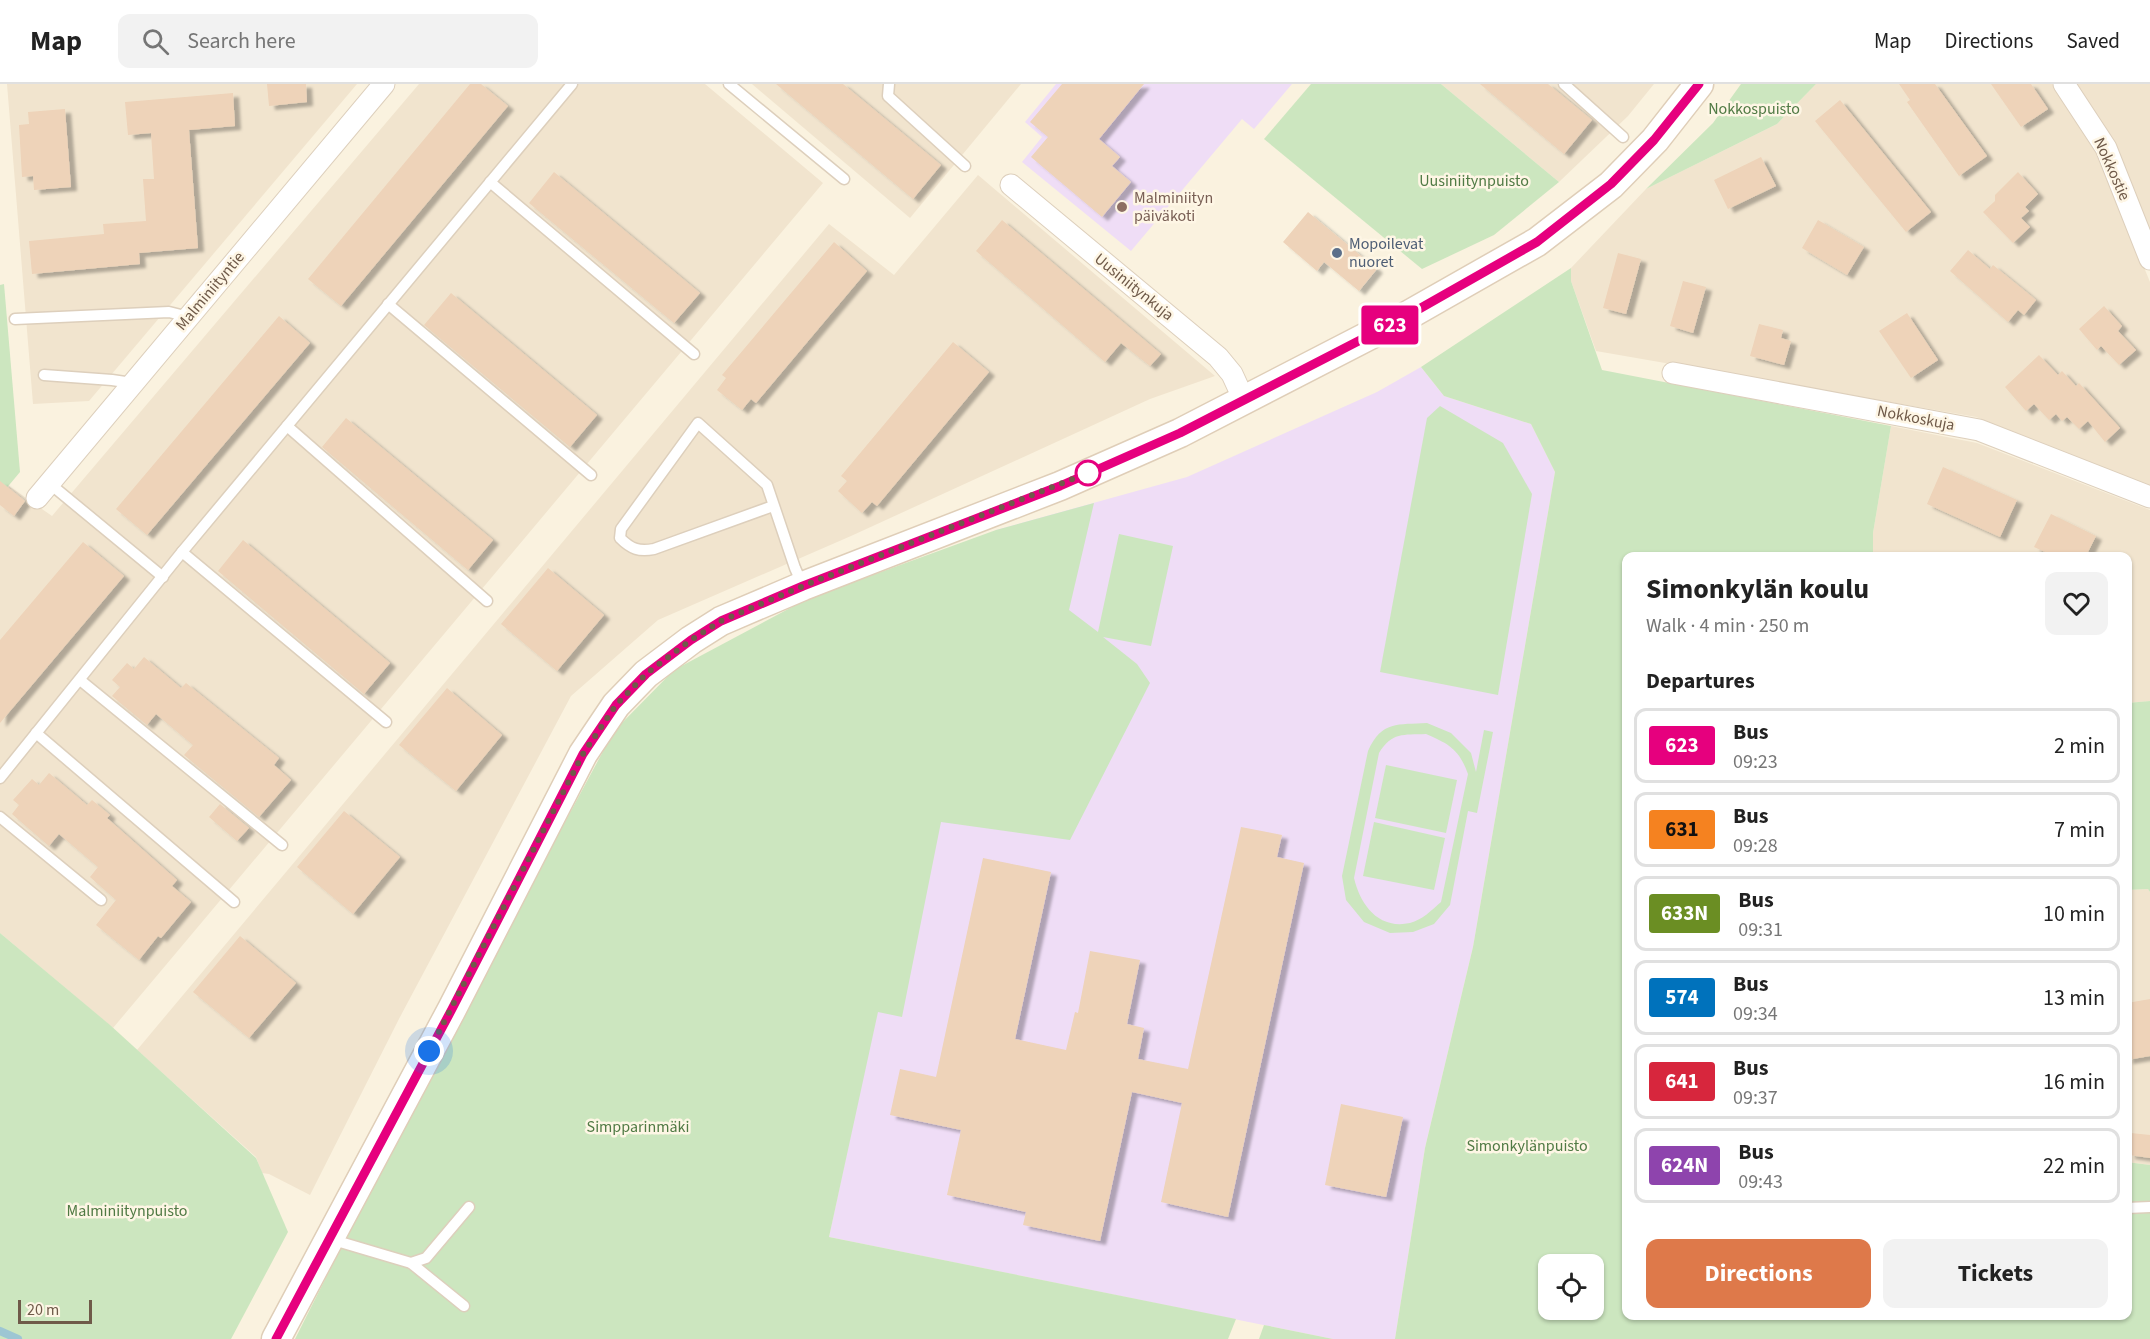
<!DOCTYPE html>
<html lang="en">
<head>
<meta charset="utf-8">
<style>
  :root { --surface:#fff; --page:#f2f2f2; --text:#222; --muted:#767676; --line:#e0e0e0; --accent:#de794a }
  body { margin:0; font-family:"Source Sans 3",sans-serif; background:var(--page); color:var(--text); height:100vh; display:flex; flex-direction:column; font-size:22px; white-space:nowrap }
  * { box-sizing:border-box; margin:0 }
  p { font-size:20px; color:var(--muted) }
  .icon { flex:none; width:33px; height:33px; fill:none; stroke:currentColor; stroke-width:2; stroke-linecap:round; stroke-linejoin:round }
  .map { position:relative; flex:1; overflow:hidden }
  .details { position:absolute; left:1622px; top:468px; width:510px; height:768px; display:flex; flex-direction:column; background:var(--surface); border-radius:12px; box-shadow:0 2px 4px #0004 }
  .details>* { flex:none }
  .badge { padding:0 12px; border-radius:4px; font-size:21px; line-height:39px }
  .fabs { position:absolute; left:1538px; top:1170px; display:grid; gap:12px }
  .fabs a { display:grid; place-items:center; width:66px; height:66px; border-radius:12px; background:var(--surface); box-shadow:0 2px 4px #0004; font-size:30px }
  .scale { position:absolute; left:18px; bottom:15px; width:74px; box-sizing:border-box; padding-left:6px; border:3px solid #6f5a49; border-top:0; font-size:16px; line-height:21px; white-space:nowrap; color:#6f5a49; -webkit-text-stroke:4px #fef6e5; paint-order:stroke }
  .you { position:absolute; width:30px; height:30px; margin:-15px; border:4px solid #fff; border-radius:50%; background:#1a73e8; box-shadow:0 0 0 9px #1a73e833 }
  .map>.badge { position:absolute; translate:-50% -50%; box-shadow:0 0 0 3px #fff }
  h2 { padding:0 24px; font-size:22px; line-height:54px }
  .round { display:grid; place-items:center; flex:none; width:63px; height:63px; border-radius:12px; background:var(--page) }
  .head { display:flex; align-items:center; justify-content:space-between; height:102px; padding:0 24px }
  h1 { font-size:28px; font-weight:700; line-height:45px }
  .primary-button { display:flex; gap:12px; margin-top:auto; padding:12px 24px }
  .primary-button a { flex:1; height:69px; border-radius:12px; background:var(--accent); color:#fff; font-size:24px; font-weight:700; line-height:69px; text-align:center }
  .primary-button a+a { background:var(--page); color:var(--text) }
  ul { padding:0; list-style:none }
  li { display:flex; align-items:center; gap:18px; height:75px; margin:0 12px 9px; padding:0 12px; border:3px solid var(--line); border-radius:12px }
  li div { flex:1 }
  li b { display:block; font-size:22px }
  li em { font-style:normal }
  li .badge { min-width:66px; font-weight:700; text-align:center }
  header { display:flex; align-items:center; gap:36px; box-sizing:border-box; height:84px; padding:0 30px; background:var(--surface); border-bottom:2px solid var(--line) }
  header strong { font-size:28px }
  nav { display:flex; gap:33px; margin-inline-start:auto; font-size:21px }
  .search { width:420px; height:54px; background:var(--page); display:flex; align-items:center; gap:15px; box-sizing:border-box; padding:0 21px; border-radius:12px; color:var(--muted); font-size:22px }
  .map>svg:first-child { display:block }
  .residential { fill:#f1e4ce }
  .education { fill:#efddf6 }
  .green { fill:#cce6bf; fill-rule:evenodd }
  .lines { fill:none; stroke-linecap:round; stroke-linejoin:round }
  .stream { stroke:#9dc6d3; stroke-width:8 }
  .building { fill:#eed3b9; filter:url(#shadow) }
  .lane-casing { stroke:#ddcfbc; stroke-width:13 }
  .street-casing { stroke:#ddcfbc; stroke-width:23 }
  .secondary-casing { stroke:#dfceb8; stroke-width:31 }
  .lane { stroke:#fff; stroke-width:10 }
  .street { stroke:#fff; stroke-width:21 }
  .secondary { stroke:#fff; stroke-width:28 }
  .line-casing { stroke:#fff; stroke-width:14 }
  .line { stroke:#e6007e; stroke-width:9 }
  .walk { stroke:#6f5a49; stroke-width:6; stroke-dasharray:0 10.8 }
  .education-dot { fill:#8d6e63; stroke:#fef6e5; stroke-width:2 }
  .service-dot { fill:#5c6f8a; stroke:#fef6e5; stroke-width:2 }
  .stop-dot { fill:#fff; stroke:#e6007e; stroke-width:3 }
  .labels { text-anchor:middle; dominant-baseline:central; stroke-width:5; stroke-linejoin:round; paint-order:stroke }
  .park-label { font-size:16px; fill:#507a44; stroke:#fef6e5 }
  .street-label { font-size:16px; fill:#6f5a49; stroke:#fef6e5 }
  .education-label { font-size:16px; fill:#785e54; stroke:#fef6e5; text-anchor:start }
  .service-label { font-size:16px; fill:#4e5e75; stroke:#fef6e5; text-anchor:start }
</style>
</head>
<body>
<header>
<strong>Map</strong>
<div class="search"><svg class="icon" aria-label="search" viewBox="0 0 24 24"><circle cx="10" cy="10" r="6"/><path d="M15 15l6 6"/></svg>Search here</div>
<nav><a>Map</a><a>Directions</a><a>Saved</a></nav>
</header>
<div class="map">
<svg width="2150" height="1255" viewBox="0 0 2150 1255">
  <defs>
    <filter id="shadow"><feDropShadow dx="6" dy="4" stdDeviation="1.5" flood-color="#0004"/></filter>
  </defs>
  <rect width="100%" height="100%" fill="#faf2df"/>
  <g class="residential">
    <polygon points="7,0 357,0 89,317 33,320"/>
    <polygon points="419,0 705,0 823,99 113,944 0,849 0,412 9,402 52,432"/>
    <polygon points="752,0 1021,0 910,134"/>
    <polygon points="1441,0 1654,0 1628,32 1559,98"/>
    <polygon points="1816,0 2052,0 2097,68 2150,198 2150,403 1976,333 1596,267 1571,197 1571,184 1646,105 1777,40"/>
    <polygon points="2074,0 2150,0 2150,149"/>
    <polygon points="978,91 1215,292 1150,315 851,452 658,536 571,612 400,933 310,1111 269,1090 262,1089 256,1073 137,966 829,140 894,191"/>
    <polygon points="1891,342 1977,359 2150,426 2150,617 2127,619 2127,472 1873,472 1873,449"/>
    <polygon points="2148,805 2150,808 2150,1081 2127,1078 2127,806"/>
  </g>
  <g class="education">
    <polygon points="1056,0 1292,0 1254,45 1242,35 1131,167 1022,78 1042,53 1025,38"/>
    <polygon points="1421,283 1444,312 1531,340 1555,388 1473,863 1425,1064 1395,1255 1333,1255 829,1153 873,946 996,446 1187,393 1377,308"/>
  </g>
  <g class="green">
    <polygon points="1311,0 1441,0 1559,98 1494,151 1422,185 1264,55"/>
    <polygon points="1741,0 1816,0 1777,40 1646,105 1713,39"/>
    <path d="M1571,184V197L1602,286L1891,342L1873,449V472H1626V1232H2127V1078L2150,1081V1255H1395L1425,1064L1473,863L1555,388L1531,340L1444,312L1421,283ZM1548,1180H1593V1226H1548Z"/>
    <polygon points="4,200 20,388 0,412 0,201"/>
    <polygon points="1440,322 1503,359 1532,410 1498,611 1380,588 1427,334"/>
    <polygon points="1094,419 1069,526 1098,548 1119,450 1173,462 1151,562 1103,553 1137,580 1150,599 1070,756 941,738 902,933 878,928 829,1153 1236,1235 1228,1255 295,1255 419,1009 614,647 674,586 807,515 996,446"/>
    <polygon points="2150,617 2150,808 2148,805 2127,806 2127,619"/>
    <path d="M1427,639L1451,649L1471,669L1476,688L1484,646L1493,648L1477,729L1468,727L1450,821L1434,840L1413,848L1390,849L1364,838L1346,816L1342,792L1368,667C1382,636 1398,641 1427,639ZM1426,650C1449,660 1459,665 1468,690L1441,818C1432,826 1422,836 1410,839C1378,846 1360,820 1354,794L1379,669C1392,648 1403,651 1426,650Z"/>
    <polygon points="1386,681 1457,696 1446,749 1375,734"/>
    <polygon points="1374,738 1445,754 1434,806 1363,792"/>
    <polygon points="0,849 110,941 256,1074 288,1148 231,1255 0,1255"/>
    <polygon points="1264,1241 1333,1255 1259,1255"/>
  </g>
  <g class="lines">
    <polyline class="stream" points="0,1247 18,1255"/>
  </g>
  <g class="building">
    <polygon points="267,0 306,0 307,18 269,22"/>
    <polygon points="470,0 481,0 508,22 341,222 308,195"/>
    <polygon points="776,0 843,0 941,81 913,115"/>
    <polygon points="1062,0 1144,0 1099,55 1120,73 1112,82 1131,98 1102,133 1031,73 1048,53 1030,38"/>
    <polygon points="1480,0 1548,0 1592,36 1564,70"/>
    <polygon points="1899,0 1935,0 1987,72 1959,92 1907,18 1910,16"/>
    <polygon points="1991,0 2031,0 2048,25 2021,43"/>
    <polygon points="233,9 235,42 189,46 198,164 139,169 140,180 32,190 29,157 104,150 103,140 146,137 143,95 154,95 151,49 128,51 125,18"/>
    <polygon points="1840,16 1931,128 1906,148 1815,37"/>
    <polygon points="65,25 71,103 34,106 33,92 22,93 19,41 29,40 28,28"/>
    <polygon points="1761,73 1776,102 1728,125 1714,96"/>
    <polygon points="554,88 700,209 674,239 529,119"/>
    <polygon points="2018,88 2038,110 2025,123 2029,127 2021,134 2030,143 2013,159 1983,128 1995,117 1995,111"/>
    <polygon points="1308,128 1377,185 1359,207 1324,178 1317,187 1283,158"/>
    <polygon points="1002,136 1161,270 1150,282 1121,259 1105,278 976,167"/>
    <polygon points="1818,136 1864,163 1847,191 1802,164"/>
    <polygon points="834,158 867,187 756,319 751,315 742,326 717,306 726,294 722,291"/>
    <polygon points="1968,166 1990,185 1993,181 2036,216 2024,231 2018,226 2008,238 1950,187"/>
    <polygon points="1618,169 1641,175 1626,230 1603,224"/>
    <polygon points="1683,197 1706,203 1693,249 1670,242"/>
    <polygon points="451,209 597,331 570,363 424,241"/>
    <polygon points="2104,222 2122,242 2118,247 2136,266 2119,281 2101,262 2097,266 2079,245"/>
    <polygon points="1907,229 1938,276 1911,294 1879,247"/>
    <polygon points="279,232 310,259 147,451 116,425"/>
    <polygon points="1759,240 1783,246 1781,254 1791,257 1784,281 1750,272"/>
    <polygon points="953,258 989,288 877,422 872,418 862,429 838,407 847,397 841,392"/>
    <polygon points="2039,271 2058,291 2062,287 2076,302 2079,299 2120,344 2105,358 2088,337 2079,345 2067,333 2062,337 2056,330 2049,336 2034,320 2026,327 2005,303"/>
    <polygon points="346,334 493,456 468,486 322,363"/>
    <polygon points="1943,383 2017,416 2000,453 1927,420"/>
    <polygon points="0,397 25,417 14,432 0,421"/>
    <polygon points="2051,430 2096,452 2086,472 2054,472 2034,463"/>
    <polygon points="243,456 390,579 364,610 218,487"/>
    <polygon points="83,458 124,492 0,639 0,556"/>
    <polygon points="548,484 604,531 557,587 501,540"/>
    <polygon points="144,573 181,604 186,599 279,674 274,681 291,696 259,733 184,671 193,661 156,630 147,641 112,612 120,603 112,596 127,579 134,585"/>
    <polygon points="447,604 502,651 456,707 399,661"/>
    <polygon points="49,689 87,721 92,716 110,731 107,734 177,796 172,802 191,818 161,854 158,852 139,876 96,841 116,816 90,793 98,783 59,750 49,762 12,730 19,721 13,716 32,695 39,701"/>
    <polygon points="220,720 249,744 237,757 209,733"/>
    <polygon points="344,727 400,773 353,830 297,783"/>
    <polygon points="1241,743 1282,751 1277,773 1304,779 1228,1133 1161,1118 1182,1019 1132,1008 1100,1157 1023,1141 1026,1128 947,1111 961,1046 890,1031 900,985 936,993 983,774 1051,788 1015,955 1066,966 1075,928 1078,929 1090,867 1140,876 1127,940 1144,944 1138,975 1188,985"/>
    <polygon points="240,852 296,899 249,954 193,908"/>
    <polygon points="2150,915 2150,972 2127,976 2127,919"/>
    <polygon points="1341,1020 1403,1033 1386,1113 1325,1101"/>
    <polygon points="2131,1049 2150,1051 2150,1074 2129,1071"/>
  </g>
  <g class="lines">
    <g class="lane-casing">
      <g id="lane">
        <polyline points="729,0 844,95"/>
        <polyline points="889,0 888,12 965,82"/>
        <polyline points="1564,0 1623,53"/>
        <polyline points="490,98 694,270"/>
        <polyline points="388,220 591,391"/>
        <polyline points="15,235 169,228 189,233"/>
        <polyline points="44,291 112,296 132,299"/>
        <polyline points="287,342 487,517"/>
        <polyline points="49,399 163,493"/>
        <path d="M773,422L654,465C639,468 631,465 620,454L621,445L698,339L767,401L795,484L803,502"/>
        <polyline points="182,468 386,638"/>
        <polyline points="80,596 282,761"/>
        <polyline points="36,649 234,818"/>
        <polyline points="0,694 182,468 572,0"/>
        <polyline points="0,733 101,816"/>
        <polyline points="2127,1124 2150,1123"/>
        <polyline points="330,1155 411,1179 464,1222"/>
        <polyline points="411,1179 426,1174 469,1123"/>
      </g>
    </g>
    <g class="street-casing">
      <g id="street">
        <polyline points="2064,0 2106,64 2150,175"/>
        <polyline points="1011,101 1218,273 1232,290 1244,316"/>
        <polyline points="1673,289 1979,346 2150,413"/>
        <polyline points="37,414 384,0"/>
      </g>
    </g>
    <g class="secondary-casing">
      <polyline id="secondary" points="276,1255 452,925 583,670 616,621 646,590 691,556 721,537 803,502 1060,402 1180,349 1405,233 1537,158 1611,101 1655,56 1699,0"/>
    </g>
    <use href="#lane" class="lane"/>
    <use href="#street" class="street"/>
    <use href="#secondary" class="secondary"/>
  </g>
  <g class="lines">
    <g class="line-casing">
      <polyline id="line" points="276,1255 452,925 583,670 616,621 646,590 691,556 721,537 803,502 1060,402 1180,349 1405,233 1537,158 1611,100 1654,56 1699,0"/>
    </g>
    <use href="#line" class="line"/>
    <polyline class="walk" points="429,967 583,670 616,621 646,590 691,556 721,537 803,502 1088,389"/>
  </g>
  <circle class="education-dot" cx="1122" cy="123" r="6"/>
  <circle class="service-dot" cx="1337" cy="169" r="6"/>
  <circle class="stop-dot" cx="1088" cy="389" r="12"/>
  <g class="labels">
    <g class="park-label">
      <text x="1754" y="25">Nokkospuisto</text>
      <text x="1474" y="97">Uusiniitynpuisto</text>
      <text x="638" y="1043">Simpparinmäki</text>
      <text x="1527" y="1062">Simonkylänpuisto</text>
      <text x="127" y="1127">Malminiitynpuisto</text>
    </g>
    <g class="street-label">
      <text transform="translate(2112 85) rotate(66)">Nokkostie</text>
      <text transform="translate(1134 203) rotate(39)">Uusiniitynkuja</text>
      <text transform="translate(210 207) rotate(-50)">Malminiityntie</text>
      <text transform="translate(1916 334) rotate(11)">Nokkoskuja</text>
    </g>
    <g class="education-label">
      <text x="1134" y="114">Malminiityn<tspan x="1134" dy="18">päiväkoti</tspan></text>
    </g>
    <g class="service-label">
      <text x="1349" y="160">Mopoilevat<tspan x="1349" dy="18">nuoret</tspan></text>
    </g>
  </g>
</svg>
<div class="fabs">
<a><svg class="icon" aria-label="locate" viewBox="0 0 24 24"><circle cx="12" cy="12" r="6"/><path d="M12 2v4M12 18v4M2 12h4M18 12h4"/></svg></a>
</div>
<div class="scale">20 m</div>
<div class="you" style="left:429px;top:967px"></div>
<b class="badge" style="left:1390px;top:241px;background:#e6007e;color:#fff">623</b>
<section class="details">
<div class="head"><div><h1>Simonkylän koulu</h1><p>Walk · 4 min · 250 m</p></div><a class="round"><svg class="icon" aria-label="heart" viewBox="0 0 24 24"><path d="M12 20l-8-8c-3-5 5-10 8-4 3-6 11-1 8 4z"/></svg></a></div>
<h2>Departures</h2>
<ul>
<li><span class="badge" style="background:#e6007e;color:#fff">623</span><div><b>Bus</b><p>09:23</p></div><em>2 min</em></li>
<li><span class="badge" style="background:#f58220;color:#111">631</span><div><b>Bus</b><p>09:28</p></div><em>7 min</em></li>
<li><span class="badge" style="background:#6b8e23;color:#fff">633N</span><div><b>Bus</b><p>09:31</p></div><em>10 min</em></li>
<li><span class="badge" style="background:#0072bc;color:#fff">574</span><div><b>Bus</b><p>09:34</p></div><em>13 min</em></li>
<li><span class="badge" style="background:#d7263d;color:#fff">641</span><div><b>Bus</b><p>09:37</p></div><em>16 min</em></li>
<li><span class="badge" style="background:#8e44ad;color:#fff">624N</span><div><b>Bus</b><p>09:43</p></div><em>22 min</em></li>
</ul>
<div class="primary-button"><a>Directions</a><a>Tickets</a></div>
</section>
</div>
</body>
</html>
